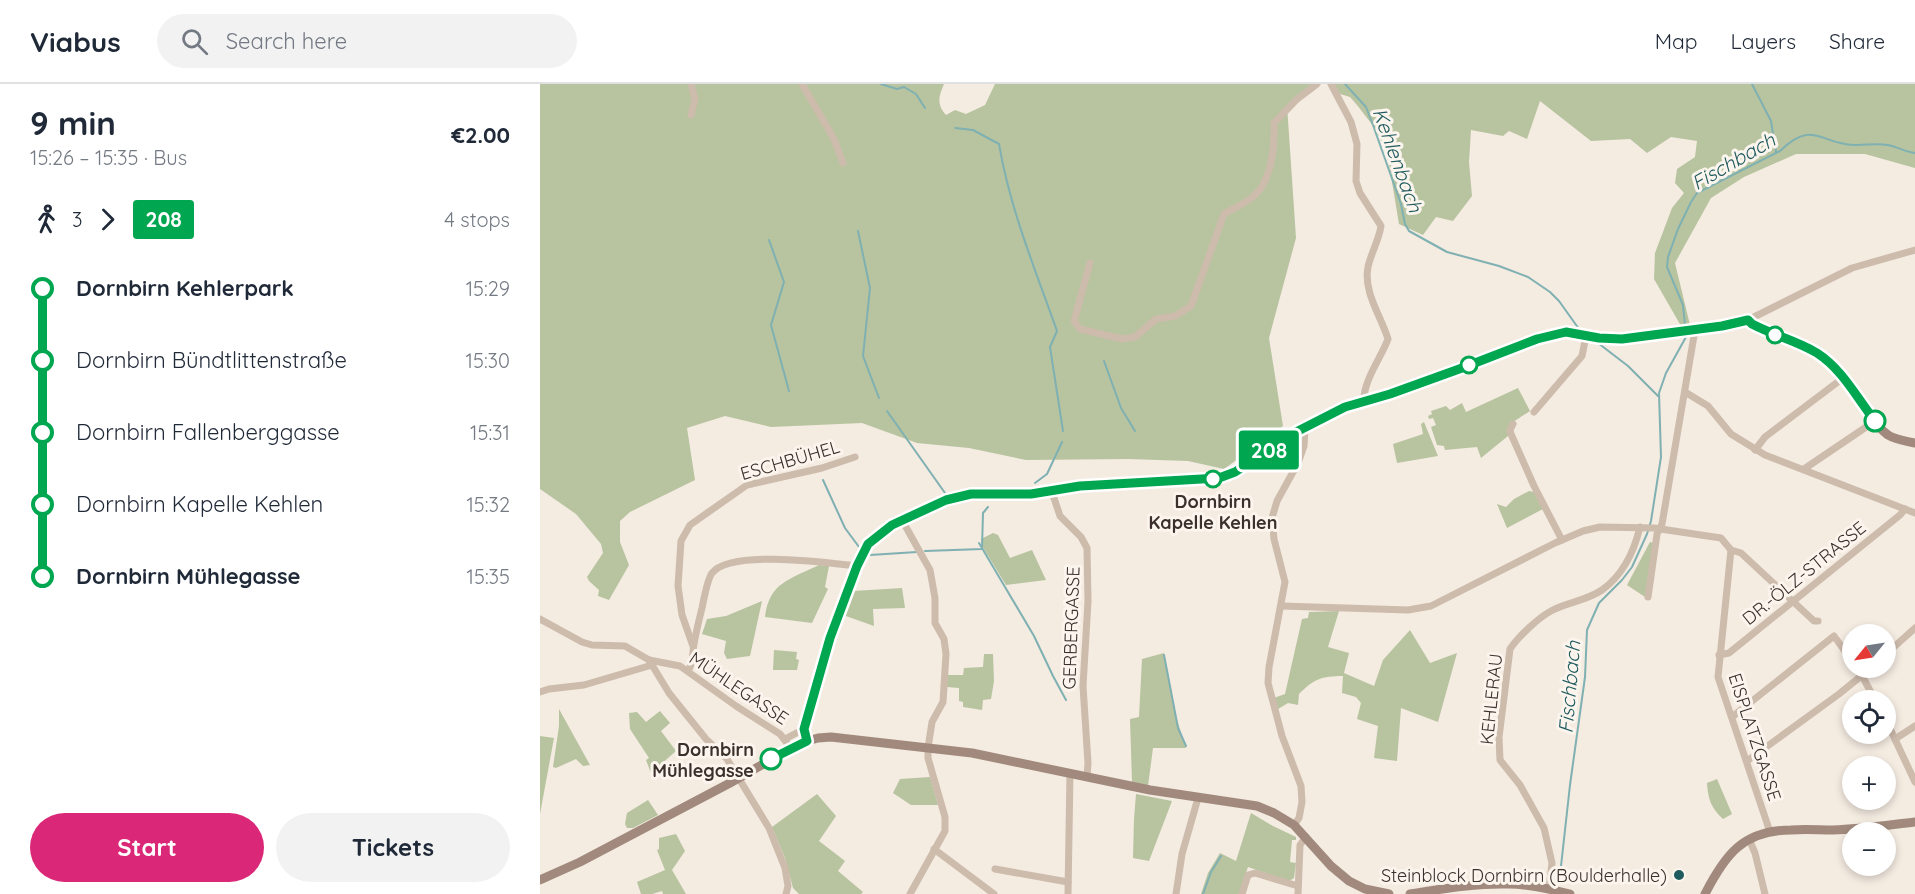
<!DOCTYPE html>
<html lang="en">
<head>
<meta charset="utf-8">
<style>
  :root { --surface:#fff; --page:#f2f2f3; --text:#1f2937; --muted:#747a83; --line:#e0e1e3; --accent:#db2777 }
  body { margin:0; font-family:Quicksand,sans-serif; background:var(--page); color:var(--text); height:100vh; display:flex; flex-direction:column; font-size:22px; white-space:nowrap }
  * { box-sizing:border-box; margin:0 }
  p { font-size:20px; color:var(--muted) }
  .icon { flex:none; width:33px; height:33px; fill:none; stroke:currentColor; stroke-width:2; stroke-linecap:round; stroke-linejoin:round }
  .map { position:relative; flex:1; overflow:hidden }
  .drawer { display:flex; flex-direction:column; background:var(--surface); width:540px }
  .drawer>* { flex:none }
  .badge { padding:0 12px; border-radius:4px; font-size:21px; line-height:39px }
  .needle { width:39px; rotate:240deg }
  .tools { position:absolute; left:1302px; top:540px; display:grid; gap:12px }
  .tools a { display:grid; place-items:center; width:54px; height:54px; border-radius:50%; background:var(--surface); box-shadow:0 3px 9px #0003; font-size:30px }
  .map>.badge { position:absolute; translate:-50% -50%; box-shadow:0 0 0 3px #fff }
  .legs { display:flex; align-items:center; gap:9px; height:66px; padding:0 30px; font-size:20px }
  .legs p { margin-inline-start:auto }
  .summary { display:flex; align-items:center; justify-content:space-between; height:102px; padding:0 30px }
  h1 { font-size:33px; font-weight:800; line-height:45px }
  .button { display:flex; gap:12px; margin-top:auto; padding:12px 30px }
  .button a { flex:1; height:69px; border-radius:36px; background:var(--accent); color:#fff; font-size:24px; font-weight:800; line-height:69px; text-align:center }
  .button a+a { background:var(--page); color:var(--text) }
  ul { padding:0 30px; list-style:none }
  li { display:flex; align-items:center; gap:21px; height:72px; font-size:22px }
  li i { display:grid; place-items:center; width:9px; height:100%; margin:0 8px; background:currentColor }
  li i::after { content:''; width:15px; height:15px; margin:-8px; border:4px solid; border-radius:50%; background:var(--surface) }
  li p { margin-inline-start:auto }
  li:first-child i { background:linear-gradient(#0000 50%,currentColor 0) }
  li:last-child i { background:linear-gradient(currentColor 50%,#0000 0) }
  header { display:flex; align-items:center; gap:36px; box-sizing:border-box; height:84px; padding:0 30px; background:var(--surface); border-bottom:2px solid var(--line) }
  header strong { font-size:28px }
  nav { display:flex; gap:33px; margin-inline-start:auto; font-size:21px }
  .search { width:420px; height:54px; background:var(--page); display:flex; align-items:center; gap:15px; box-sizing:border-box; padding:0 21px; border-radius:33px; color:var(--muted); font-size:22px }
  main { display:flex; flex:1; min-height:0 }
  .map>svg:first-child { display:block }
  .green { fill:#b8c4a0 }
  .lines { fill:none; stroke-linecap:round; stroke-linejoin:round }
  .stream { stroke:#7fb0b2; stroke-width:2 }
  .street { stroke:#cdbbac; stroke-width:7 }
  .secondary { stroke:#a18a7d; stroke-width:9 }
  .line-1-casing { stroke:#fff; stroke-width:14 }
  .line-1 { stroke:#00a650; stroke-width:9 }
  .stop-1-dot { fill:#fff; stroke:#00a650; stroke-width:3 }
  .poi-dot { fill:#1f5a5e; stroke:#fbf5ee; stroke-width:2 }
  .labels { text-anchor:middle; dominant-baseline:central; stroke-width:6; stroke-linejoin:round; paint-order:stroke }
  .street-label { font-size:18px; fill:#3b302b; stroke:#fbf5ee }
  .stop-label { font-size:18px; font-weight:bold; fill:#3b302b; stroke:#fbf5ee }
  .poi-label { font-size:18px; fill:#3b302b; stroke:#fbf5ee; text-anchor:end }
  .water-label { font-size:20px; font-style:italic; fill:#1f5a5e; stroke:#fbf5ee }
</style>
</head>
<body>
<header>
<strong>Viabus</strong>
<div class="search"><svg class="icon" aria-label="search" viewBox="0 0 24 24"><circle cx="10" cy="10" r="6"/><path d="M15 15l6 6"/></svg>Search here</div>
<nav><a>Map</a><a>Layers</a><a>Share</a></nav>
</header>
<main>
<section class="drawer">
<div class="summary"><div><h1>9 min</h1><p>15:26 – 15:35 · Bus</p></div><b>€2.00</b></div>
<div class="legs"><svg class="icon" aria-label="walk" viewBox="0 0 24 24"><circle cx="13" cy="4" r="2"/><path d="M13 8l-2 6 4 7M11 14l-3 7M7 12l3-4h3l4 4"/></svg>3<svg class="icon" aria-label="forward" viewBox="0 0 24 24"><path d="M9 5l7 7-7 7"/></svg><b class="badge" style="background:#00a650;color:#fff">208</b><p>4 stops</p></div>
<ul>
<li><i style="color:#00a650"></i><b>Dornbirn Kehlerpark</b><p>15:29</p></li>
<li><i style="color:#00a650"></i><span>Dornbirn Bündtlittenstraße</span><p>15:30</p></li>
<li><i style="color:#00a650"></i><span>Dornbirn Fallenberggasse</span><p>15:31</p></li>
<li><i style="color:#00a650"></i><span>Dornbirn Kapelle Kehlen</span><p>15:32</p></li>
<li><i style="color:#00a650"></i><b>Dornbirn Mühlegasse</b><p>15:35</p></li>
</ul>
<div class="button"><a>Start</a><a>Tickets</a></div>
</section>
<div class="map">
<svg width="1375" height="810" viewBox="0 0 1375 810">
  <rect width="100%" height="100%" fill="#f4ebe1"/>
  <g class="green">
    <path d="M0,0H404C399,12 396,20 406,31L415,26L426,30L445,21L455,0H773L747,21L756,154L729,254L743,342L684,385L648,377L589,375L486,376L429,364L377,359L322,339L231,343L185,332L147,344L155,396L90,428L80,437V458L89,481L69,516L58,512L59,506L49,497L47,493L63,469L61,460L36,430L0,405Z"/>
    <polygon points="794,0 1375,0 1375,84 1325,70 1256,70 1204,93 1171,114 1135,179 1150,241 1141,242 1114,195 1115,169 1132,124 1144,109 1135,99 1137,85 1155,73 1157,57 1131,53 1107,69 1090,55 1051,57 1000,17 987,55 969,47 963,52 931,46 929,78 932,112 913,137 896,133 883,151 859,140 847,68 834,43 817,21 810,13 800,10"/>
    <polygon points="978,304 990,327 970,340 968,352 941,374 937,363 905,366 904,362 897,361 891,343 896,341 893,334 889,335 888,332 892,330 891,327 906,322 910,326 922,319 926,328"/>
    <polygon points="884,338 898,372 857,379 853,360 883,350 881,340"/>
    <polygon points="989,407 994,408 1003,425 967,444 957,420 966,423 974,415"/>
    <polygon points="453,449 458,451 470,474 492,466 506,496 466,501 442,462 441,455"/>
    <polygon points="1110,458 1114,459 1105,513 1087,501"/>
    <path d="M279,481L289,482L285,503L288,505L272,539L225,533C229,498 251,495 279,481Z"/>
    <polygon points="362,504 365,524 333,525 334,542 303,531 313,507"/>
    <polygon points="222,517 210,572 187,575 184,569 186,557 162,550 167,535 186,532"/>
    <path d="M799,527L788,563L809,569L804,589L834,602L843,576L870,546L890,579L917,569L898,638L861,624L857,677L834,674L838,642L817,635L821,619L816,613L802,609L803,592C781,592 774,595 759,610L758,621L748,619L738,625L734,614L745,610L762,535L768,534L769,528Z"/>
    <polygon points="234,566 257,568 256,575 259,576 257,586 233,586"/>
    <polygon points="624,569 637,636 646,664 613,664 608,702 592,698 590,635 599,633 602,575"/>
    <polygon points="444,570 453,570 454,597 451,615 443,616 442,626 423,623 423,618 419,617 419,604 407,603 407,591 423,591 424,584 443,583"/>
    <polygon points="19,625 50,681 43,682 36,675 16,684 13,683 19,642"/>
    <polygon points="120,627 130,639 121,647 136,667 111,689 106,676 109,674 90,645 89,629 97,628 106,638"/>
    <polygon points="0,652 14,654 0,730"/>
    <polygon points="390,693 398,721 371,721 353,709 360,695"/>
    <path d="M1177,695L1192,730L1183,735C1171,724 1168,715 1167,699Z"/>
    <polygon points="277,710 296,732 279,757 305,777 298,787 323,808 321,810 259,810 253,804 245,774 232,743"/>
    <polygon points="596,710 632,717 609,777 593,774 594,735"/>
    <polygon points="108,716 118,731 93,744 87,744 85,740 87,729"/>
    <polygon points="711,729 733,742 756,753 756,756 752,756 750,778 756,779 754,794 749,797 708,783 699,810 661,810 668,789 680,769 696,777"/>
    <polygon points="136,750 145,767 132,786 146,810 123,810 122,807 112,810 101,810 97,798 125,786 117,766 119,765 119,754"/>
  </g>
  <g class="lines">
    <g class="stream">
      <polyline points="341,0 357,5 364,3 376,10 385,24"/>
      <polyline points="805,0 826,23 833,41 861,120 865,140 869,147 907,168 959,182 988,193 1010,208 1019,217 1039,245"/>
      <polyline points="1212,0 1231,37 1233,50"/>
      <path d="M415,44L433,46L459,60C470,125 495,185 517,247L510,263L523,347"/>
      <polyline points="1235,58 1236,69"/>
      <polyline points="318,147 330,204 323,272 339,314"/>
      <polyline points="229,156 244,198 231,241 249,307"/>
      <path d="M1145,241L1143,221L1127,183L1128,173L1138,145L1151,118L1157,109L1240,67C1273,35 1280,60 1314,61C1326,61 1336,59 1348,61C1357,63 1366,68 1375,69"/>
      <polyline points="1058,259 1088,282 1118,312"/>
      <polyline points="564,277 581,324 595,347"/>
      <polyline points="347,327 405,409"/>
      <polyline points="283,396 305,444 319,463"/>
      <polyline points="495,399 507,390 522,358"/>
      <polyline points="439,459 494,552 513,592 526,616"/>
      <polyline points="385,467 442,465 443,429 448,423"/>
      <polyline points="330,471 377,468"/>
      <polyline points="624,571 638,644 646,662"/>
      <polyline points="1019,800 1030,701 1045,593 1047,546 1059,519 1082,496 1092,483 1107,450 1111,437 1121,373 1119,309 1126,289 1146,253"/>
      <polyline points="663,810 671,788 681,772"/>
    </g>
    <g class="street">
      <polyline points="262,0 294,55 303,79"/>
      <path d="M791,0L811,38L817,60L816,97L820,109L841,142C839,156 831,169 828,183C823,208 841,232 848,255C841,274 823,297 824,317"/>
      <polyline points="151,31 155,15 151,0"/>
      <path d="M550,179L534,237L540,245L582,255L595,253L616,235L635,232L651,222L684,130C693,124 708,119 716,110C732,94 735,61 734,39L756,16L777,0"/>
      <polyline points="1208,236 1312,184 1375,166"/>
      <polyline points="1145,308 1168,322 1191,350 1225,371 1375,429"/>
      <polyline points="994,328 1042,272 1046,252"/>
      <polyline points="973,340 970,346 971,350 994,402 1022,456"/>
      <polyline points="1215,366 1225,353 1303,294"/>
      <polyline points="1264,385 1335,337"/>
      <polyline points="512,408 520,432 541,453 547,464 548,517 543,602 548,679 547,693"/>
      <polyline points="362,436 390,486 395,514 395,539 404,555 406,570 403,618 392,638 388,664 388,674 405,733 405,747 370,810"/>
      <polyline points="1191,466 1201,469 1274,537 1278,537"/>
      <polyline points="1108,513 1117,450 1122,440 1155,246"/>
      <polyline points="742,522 868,526 891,522 1015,459 1043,447 1060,443 1114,444 1181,454 1191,466 1178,593 1230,748"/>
      <polyline points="0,535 42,558 52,561 85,562 109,576 140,582 196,622 240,650 251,664"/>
      <polyline points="153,562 142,531 138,502 141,457 150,441 207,401 282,384 315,373"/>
      <polyline points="1346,570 1375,544"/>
      <polyline points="1179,571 1189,569 1360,431 1365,425"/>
      <polyline points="109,576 129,609 166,655 187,675 229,744 245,784 248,802 246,810"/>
      <polyline points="1318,584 1335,616"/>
      <path d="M148,587C154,578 152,570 154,560C156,548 159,536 162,524C164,515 167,496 172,489C191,465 289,479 317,482"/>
      <polyline points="0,608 9,605 44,601 112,581"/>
      <polyline points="1192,633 1294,552 1312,577"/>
      <polyline points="1346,636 1375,698"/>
      <polyline points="245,655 264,645"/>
      <polyline points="1355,655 1375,642"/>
      <polyline points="1207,677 1299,610 1331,584"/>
      <polyline points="754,741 759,734 762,718 761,702 742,652 728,599 729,583 745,498 734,455 732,434 737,417 758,379 764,362 765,344"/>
      <polyline points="1209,755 1215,769 1225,810"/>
      <polyline points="394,765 454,810"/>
      <polyline points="455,785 528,798"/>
      <path d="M1009,805L1012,779L1004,744L980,701L960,676L959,653L970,565C978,553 998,534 1011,527C1027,518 1046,517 1062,506C1083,491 1094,468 1100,443"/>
      <polyline points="528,810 530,689"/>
      <polyline points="636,810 642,770 658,714"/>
      <polyline points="702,810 708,791 715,789 758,802"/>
      <polyline points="758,810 760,761 766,753"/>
    </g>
    <g class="secondary">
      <path d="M267,657L264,645L290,553L317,482L328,461L352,441L406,416L431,409L491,410L540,402L679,394L695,388L758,347L805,323L850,310L997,255L1026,248L1059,254L1082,255L1182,242L1208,236C1227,256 1267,257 1289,279C1311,298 1326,335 1348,351C1356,356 1366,357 1375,359"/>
      <polyline points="0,796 40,778 190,699 260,659 278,654 291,653 432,669 610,706 717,722 734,729 754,741 791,782 809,797 825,805 849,810"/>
      <path d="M870,810C902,805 936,799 969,800C989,800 1010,805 1030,810"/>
      <path d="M1165,810C1185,771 1203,746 1251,746C1265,745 1279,746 1293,746C1320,745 1348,741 1375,738"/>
    </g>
  </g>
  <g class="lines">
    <g class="line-1-casing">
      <path id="line-1" d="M231,675L267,657L264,645L290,554L317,482L328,460L352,441L406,416L431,410H491L540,402L679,394L695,388L758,347L805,323L850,310L922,284L997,255L1026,248L1059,254L1082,255L1182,242L1208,236L1212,240C1233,251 1257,257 1277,269C1302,285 1317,314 1335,337"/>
    </g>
    <use href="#line-1" class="line-1"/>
  </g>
  <g class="stop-1-dot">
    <circle cx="1235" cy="251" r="8"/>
    <circle cx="929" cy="281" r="8"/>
    <circle cx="1335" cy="337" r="10"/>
    <circle cx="673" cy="395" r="8"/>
    <circle cx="231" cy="675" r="10"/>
  </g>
  <circle class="poi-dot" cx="1139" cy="791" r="6"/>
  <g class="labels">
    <g class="street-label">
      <text transform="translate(250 376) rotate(-16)">ESCHBÜHEL</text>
      <text transform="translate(1264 489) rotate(-39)">DR.-ÖLZ-STRASSE</text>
      <text transform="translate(531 544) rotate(-88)">GERBERGASSE</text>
      <text transform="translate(199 604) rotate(34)">MÜHLEGASSE</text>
      <text transform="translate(951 615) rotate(-84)">KEHLERAU</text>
      <text transform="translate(1215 653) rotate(72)">EISPLATZGASSE</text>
    </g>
    <g class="stop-label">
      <text x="673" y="417">Dornbirn<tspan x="673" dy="21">Kapelle Kehlen</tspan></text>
      <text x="214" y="665" text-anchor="end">Dornbirn<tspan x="214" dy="21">Mühlegasse</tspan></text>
    </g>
    <g class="poi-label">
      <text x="1127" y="791">Steinblock Dornbirn (Boulderhalle)</text>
    </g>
    <g class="water-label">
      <text transform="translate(858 76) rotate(70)">Kehlenbach</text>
      <text transform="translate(1193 77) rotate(-30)">Fischbach</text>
      <text transform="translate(1029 603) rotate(-85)">Fischbach</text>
    </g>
  </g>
</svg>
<div class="tools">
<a><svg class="needle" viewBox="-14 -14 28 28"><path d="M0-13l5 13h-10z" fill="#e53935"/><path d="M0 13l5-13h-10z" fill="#747a83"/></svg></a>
<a><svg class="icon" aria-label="locate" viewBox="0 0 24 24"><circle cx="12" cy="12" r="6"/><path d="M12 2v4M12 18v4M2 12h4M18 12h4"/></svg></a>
<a>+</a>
<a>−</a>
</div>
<b class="badge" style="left:729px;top:366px;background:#00a650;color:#fff">208</b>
</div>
</main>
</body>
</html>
